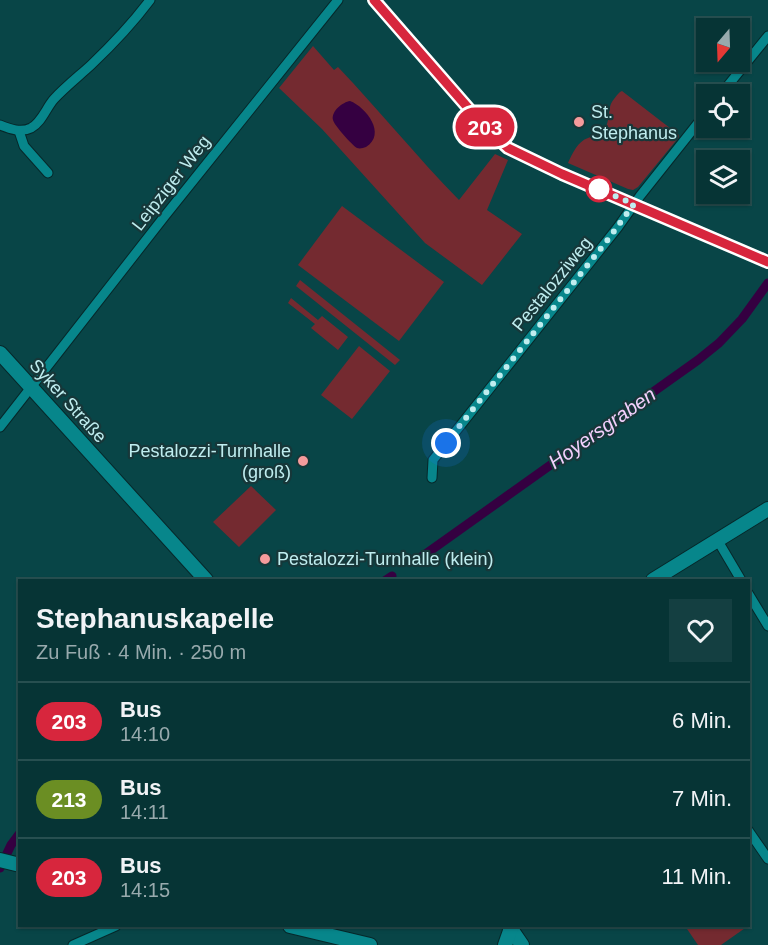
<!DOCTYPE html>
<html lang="de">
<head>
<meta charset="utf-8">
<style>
  :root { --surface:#063435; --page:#143f41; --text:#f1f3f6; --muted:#98aaad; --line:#274f50 }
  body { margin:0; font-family:Helvetica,sans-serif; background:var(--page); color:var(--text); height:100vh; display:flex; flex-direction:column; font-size:22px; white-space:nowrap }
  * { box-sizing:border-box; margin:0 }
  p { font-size:20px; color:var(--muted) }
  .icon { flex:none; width:33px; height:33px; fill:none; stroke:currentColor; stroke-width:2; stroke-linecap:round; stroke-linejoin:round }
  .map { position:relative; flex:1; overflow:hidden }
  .side { position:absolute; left:18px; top:579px; width:732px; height:348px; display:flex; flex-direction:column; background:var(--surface); border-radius:0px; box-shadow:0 2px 4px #0004,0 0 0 2px var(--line) }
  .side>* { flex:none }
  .badge { padding:0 12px; border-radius:20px; font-size:21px; line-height:39px }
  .needle { width:39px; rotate:199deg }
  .buttons { position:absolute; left:696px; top:18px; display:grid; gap:12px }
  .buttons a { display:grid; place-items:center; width:54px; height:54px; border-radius:0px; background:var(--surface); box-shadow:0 2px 4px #0004,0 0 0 2px var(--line); font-size:30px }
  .you { position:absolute; width:30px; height:30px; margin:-15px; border:4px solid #fff; border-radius:50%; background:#1a73e8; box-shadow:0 0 0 9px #1a73e833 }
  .map>.badge { position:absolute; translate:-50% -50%; box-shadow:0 0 0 3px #fff }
  .round { display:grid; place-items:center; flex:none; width:63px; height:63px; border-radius:0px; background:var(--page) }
  .head { display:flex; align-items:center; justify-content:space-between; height:102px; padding:0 18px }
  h1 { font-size:28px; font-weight:600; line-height:45px }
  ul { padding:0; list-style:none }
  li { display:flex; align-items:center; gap:18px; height:78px; padding:0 18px; border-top:2px solid var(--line) }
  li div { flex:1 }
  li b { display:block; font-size:22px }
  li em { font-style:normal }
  li .badge { min-width:66px; font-weight:700; text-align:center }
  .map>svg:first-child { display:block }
  .green { fill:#742a30 }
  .water { fill:#350041 }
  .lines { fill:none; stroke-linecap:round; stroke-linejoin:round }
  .canal { stroke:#350041; stroke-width:9 }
  .street-casing { stroke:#06282a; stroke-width:11 }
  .secondary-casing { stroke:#06282a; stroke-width:16 }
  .street { stroke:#07868b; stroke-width:9 }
  .secondary { stroke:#07868b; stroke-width:14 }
  .line-casing { stroke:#fff; stroke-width:14 }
  .line { stroke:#d7263d; stroke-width:9 }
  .walk { stroke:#bfedef; stroke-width:6; stroke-dasharray:0 10.8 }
  .poi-dot { fill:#f59b9c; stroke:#173739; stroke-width:2 }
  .stop-dot { fill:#fff; stroke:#d7263d; stroke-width:3 }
  .labels { text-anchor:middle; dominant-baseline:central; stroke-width:4.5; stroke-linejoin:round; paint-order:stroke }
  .poi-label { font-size:18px; fill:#bfedef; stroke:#173739; text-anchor:start }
  .street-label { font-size:18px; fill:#bfedef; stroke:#173739 }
  .water-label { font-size:20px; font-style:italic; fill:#f3d0fd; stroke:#173739 }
</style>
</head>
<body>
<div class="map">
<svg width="768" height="945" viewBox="0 0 768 945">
  <rect width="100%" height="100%" fill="#084547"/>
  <g class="green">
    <path d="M313,46L334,70L338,67C379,110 417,157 459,200L495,154L508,160L487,210L522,234L482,285L425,243L322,129L279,88Z"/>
    <path d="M622,91L679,135V137L638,187L633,190L628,189L568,163C572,154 578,141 588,138C595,135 600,137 604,130C609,123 608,116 610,107C611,102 616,96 620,92Z"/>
    <polygon points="342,206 444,282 399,341 298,265"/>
    <polygon points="300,280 400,360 395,365 296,286"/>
    <polygon points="291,298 318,320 322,316 348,337 338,350 311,328 315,324 288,303"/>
    <polygon points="359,346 390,371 352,419 321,395"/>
    <polygon points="251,486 276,510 239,547 213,522"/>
    <polygon points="685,926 748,926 721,945 698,945"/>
  </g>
  <path class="water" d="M350,101C366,107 387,134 366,147C363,148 360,149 357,148C352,145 334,125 333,120C331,111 343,102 350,101Z"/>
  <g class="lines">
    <g class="canal">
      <polyline points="420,558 698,360 719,343 742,319 768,283"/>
      <polyline points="386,580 392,576"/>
      <polyline points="0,868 11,845 20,833"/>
    </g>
    <g class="street-casing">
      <g id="street">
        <polyline points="374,0 483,125 508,148 562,174 768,262"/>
        <polyline points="721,94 768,36"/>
        <path d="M0,125C10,129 21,133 31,128C42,122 46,108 54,99C65,87 79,76 91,65C112,45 132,24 150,0"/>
        <polyline points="19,131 24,146 48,173"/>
        <polyline points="0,427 164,217 338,0"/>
        <polyline points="432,478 433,460 618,227 640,196 706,113"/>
        <polyline points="718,541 741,580"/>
        <polyline points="748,593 768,626"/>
        <polyline points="748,830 768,859"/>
        <polyline points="73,945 116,926"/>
      </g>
    </g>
    <g class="secondary-casing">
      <g id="secondary">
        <polyline points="0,353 206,580"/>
        <polyline points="653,580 768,509"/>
        <polyline points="0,860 20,865"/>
        <polyline points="290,926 370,945"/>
        <polyline points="509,926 522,945"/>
        <polyline points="505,945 511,928"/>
      </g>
    </g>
    <use href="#street" class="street"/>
    <use href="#secondary" class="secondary"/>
  </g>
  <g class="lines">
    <g class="line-casing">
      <polyline id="line" points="374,0 483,125 508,148 562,174 768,262"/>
    </g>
    <use href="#line" class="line"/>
    <polyline class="walk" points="446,443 606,242 634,204 598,189 599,189"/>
  </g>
  <g class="poi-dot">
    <circle cx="579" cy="122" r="6"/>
    <circle cx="303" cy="461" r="6"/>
    <circle cx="265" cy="559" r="6"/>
  </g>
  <circle class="stop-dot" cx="599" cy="189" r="12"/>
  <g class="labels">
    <g class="poi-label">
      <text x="591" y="112">St.<tspan x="591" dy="21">Stephanus</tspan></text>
      <text x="291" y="451" text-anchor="end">Pestalozzi-Turnhalle<tspan x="291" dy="21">(groß)</tspan></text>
      <text x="277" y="559">Pestalozzi-Turnhalle (klein)</text>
    </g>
    <g class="street-label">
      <text transform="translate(171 183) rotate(-52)">Leipziger Weg</text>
      <text transform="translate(552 284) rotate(-51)">Pestalozziweg</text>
      <text transform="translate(68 401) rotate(48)">Syker Straße</text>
    </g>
    <g class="water-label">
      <text transform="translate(602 428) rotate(-35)">Hoyersgraben</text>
    </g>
  </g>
</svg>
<div class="buttons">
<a><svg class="needle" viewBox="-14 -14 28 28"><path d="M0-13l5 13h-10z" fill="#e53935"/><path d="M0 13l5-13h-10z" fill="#98aaad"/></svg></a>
<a><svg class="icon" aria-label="locate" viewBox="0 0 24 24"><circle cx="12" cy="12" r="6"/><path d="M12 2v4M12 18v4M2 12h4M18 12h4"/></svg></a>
<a><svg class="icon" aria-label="layers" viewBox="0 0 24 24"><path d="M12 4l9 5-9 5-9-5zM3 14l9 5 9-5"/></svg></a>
</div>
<div class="you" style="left:446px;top:443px"></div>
<b class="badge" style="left:485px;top:127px;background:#d7263d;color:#fff">203</b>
<section class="side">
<div class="head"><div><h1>Stephanuskapelle</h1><p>Zu Fuß · 4 Min. · 250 m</p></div><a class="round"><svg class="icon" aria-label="heart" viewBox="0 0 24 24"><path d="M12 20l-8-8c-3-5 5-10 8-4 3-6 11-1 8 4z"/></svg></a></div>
<ul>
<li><span class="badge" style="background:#d7263d;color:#fff">203</span><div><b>Bus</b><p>14:10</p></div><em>6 Min.</em></li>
<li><span class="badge" style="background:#6b8e23;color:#fff">213</span><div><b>Bus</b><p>14:11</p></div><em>7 Min.</em></li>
<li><span class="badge" style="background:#d7263d;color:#fff">203</span><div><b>Bus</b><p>14:15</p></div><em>11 Min.</em></li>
</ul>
</section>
</div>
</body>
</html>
